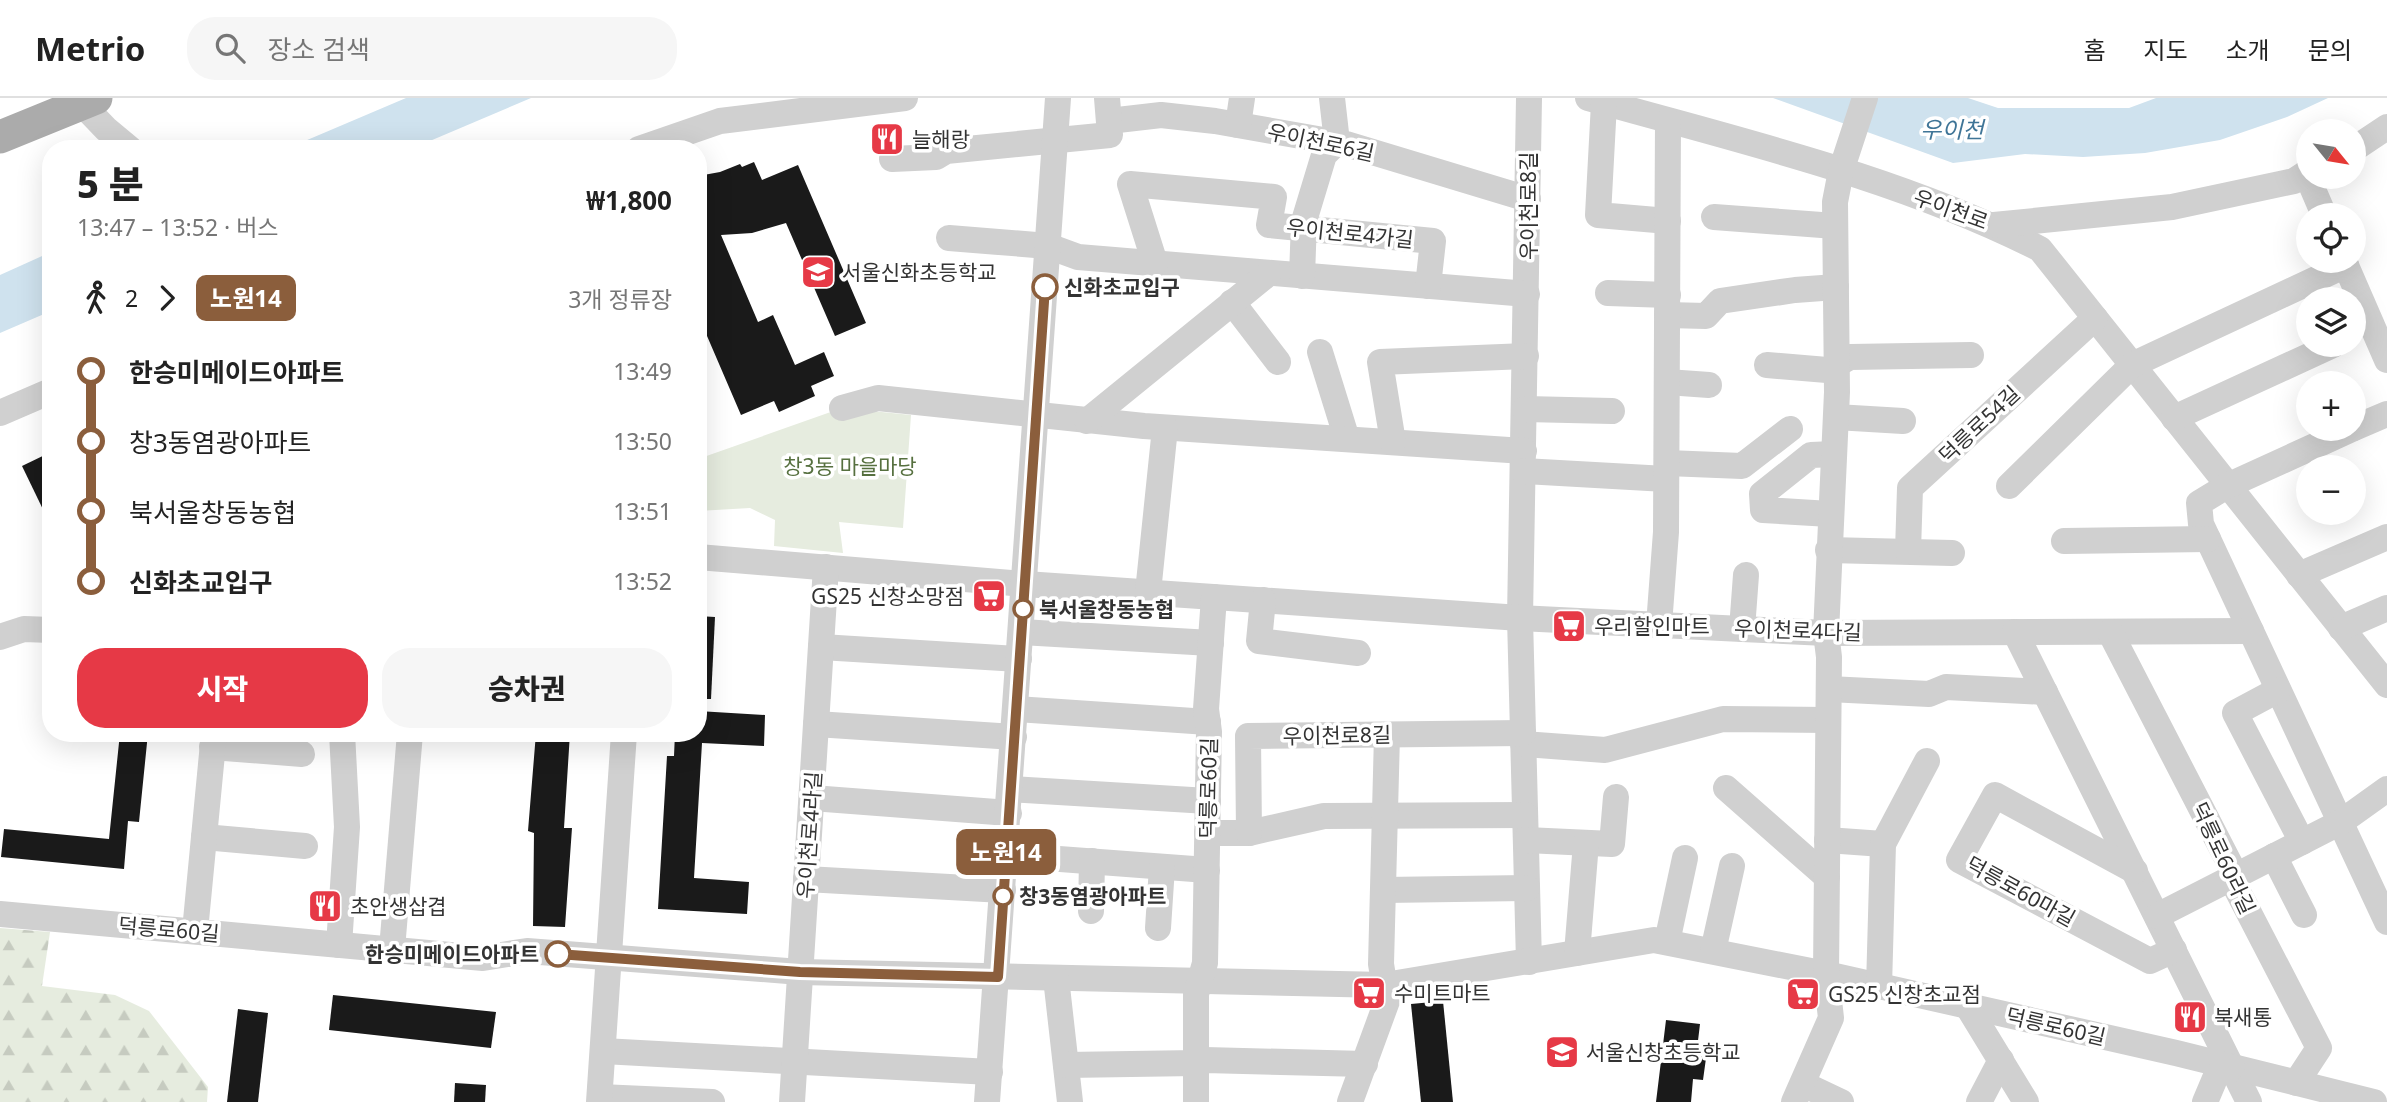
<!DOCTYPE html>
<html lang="ko">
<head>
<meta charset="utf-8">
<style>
  :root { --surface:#fff; --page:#f6f6f6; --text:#222; --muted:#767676; --line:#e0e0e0; --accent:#e63946 }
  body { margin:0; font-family:"Noto Sans","Noto Sans KR",sans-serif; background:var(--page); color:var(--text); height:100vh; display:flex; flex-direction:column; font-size:26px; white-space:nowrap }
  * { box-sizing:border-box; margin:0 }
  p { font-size:23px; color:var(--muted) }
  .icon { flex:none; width:38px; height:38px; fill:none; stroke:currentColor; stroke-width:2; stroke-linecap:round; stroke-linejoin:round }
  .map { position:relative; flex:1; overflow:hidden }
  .drawer { position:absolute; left:42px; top:42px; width:665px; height:602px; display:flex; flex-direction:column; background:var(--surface); border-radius:28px; box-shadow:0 7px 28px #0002 }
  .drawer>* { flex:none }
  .badge { padding:0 14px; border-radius:10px; font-size:24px; line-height:46px }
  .needle { width:46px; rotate:120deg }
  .buttons { position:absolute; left:2296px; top:21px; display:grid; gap:14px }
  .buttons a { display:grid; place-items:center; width:70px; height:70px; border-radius:50%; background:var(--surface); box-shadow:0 7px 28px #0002; font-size:35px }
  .map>.badge { position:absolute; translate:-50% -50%; box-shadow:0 0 0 4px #fff }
  .legs { display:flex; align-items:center; gap:10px; height:77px; padding:0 35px; font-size:23px }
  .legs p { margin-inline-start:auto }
  .summary { display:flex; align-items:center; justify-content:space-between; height:119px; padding:0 35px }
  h1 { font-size:38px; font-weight:800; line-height:52px }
  .action { display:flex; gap:14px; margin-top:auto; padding:14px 35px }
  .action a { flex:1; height:80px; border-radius:28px; background:var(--accent); color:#fff; font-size:28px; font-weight:800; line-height:80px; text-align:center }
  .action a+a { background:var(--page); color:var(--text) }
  ul { padding:0 35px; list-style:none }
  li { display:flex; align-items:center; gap:24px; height:70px; font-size:26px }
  li i { display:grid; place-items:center; width:10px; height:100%; margin:0 9px; background:currentColor }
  li i::after { content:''; width:18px; height:18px; margin:-9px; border:5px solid; border-radius:50%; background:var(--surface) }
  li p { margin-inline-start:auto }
  li:first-child i { background:linear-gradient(#0000 50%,currentColor 0) }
  li:last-child i { background:linear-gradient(currentColor 50%,#0000 0) }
  header { display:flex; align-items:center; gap:42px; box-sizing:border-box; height:98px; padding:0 35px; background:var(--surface); border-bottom:2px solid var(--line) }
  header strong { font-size:33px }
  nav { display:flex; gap:38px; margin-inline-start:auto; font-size:24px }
  .search { width:490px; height:63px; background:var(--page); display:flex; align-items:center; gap:18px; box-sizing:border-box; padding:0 24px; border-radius:28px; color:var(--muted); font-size:26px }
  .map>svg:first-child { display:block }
  .forest { fill:url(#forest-firs) }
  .park { fill:#e6ecdf }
  .water { fill:#cfe2ee }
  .building { fill:#1a1a1a }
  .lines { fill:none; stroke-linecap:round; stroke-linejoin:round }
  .minor { stroke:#d0d0d0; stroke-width:26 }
  .major { stroke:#ababab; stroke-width:33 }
  .line-1-casing { stroke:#fff; stroke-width:16 }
  .line-1 { stroke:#8b5e3c; stroke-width:10 }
  .stop-1-dot { fill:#fff; stroke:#8b5e3c; stroke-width:3.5 }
  .labels { text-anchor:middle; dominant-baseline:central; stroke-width:7; stroke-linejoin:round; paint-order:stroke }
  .poi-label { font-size:21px; fill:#333; stroke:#fff; text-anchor:start }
  .street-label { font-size:21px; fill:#333; stroke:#fff }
  .stop-label { font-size:21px; font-weight:bold; fill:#333; stroke:#fff; text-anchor:start }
  .park-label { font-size:21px; fill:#56703f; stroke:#fff }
  .water-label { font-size:23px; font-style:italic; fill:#3f7597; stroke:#fff }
</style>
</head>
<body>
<header>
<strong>Metrio</strong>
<div class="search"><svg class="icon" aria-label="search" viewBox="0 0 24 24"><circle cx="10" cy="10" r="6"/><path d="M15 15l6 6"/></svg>장소 검색</div>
<nav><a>홈</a><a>지도</a><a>소개</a><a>문의</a></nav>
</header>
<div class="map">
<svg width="2387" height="1004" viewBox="0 0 2387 1004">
  <defs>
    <pattern id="forest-firs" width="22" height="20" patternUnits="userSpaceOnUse" patternTransform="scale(1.75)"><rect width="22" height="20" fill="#e6ecdf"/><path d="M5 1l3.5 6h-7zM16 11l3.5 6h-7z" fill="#c6cbc0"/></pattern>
  </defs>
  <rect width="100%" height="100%" fill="#fff"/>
  <polygon class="forest" points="0,830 50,834 42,888 115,897 149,913 208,989 207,1004 0,1004"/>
  <polygon class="park" points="842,310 911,317 903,430 839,424 843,455 774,448 775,422 750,410 698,413 698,361"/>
  <g class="water">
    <polygon points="406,0 531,0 411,51 286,51"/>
    <polygon points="1773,0 1968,0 1998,10 2129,10 2156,0 2328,0 2287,19 2220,42 2145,55 2083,59 2025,56 1953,65"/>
    <polygon points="51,154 51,213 0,235 0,177"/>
  </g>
  <g class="building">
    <polygon points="754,64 762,82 798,67 866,225 835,238 786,125 752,135 721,137 758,224 773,217 795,267 824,254 834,278 811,288 815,298 779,314 774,303 741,317 698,217 698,78 720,74 740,66 742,69"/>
    <polygon points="51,354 51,428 22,368"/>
    <polygon points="698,518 715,519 711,601 698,601"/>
    <polygon points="698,613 765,617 764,648 702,645 694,780 749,784 747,816 658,811 667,658 674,658 675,635 698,635"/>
    <polygon points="120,635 148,635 139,724 128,723 124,771 1,759 4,731 109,741"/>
    <polygon points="536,635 570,635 564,730 572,730 565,829 533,828 534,735 528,733"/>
    <polygon points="333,897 496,914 491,950 329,932"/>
    <polygon points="1443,903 1453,1004 1421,1004 1411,906"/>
    <polygon points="238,911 268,915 258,1004 227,1004"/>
    <polygon points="1666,922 1700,926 1697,951 1707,953 1703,982 1693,981 1691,1004 1656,1004"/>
    <polygon points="455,985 486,987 485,1004 454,1004"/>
  </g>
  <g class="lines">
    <g class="minor">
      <polyline points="1529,0 1520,520 1529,864"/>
      <path d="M1588,0C1740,43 1898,79 2040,151L2387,587"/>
      <polyline points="1604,5 1598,117 1668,123"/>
      <polyline points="82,6 106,31 130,51"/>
      <polyline points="1109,23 1161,17 1215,23 1346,46 1528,101"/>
      <polyline points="1238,27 1242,0"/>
      <polyline points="639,51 720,23 905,0"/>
      <polyline points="2354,51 2387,29"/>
      <polyline points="892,61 936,59 946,53 1110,37 1107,0"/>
      <polyline points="2306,75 2324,117"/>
      <polyline points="1714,119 1835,128"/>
      <polyline points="1994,127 2172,109 2294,83 2308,74"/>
      <polyline points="949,140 1048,148 1078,159 1527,196"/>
      <polyline points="2344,163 2387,262"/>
      <polyline points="1155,165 1130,86 1274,99 1269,127 1433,143 1428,188"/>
      <polyline points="1302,178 1304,123 1324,57 1337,44 1332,0"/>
      <polyline points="1608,195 1668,197"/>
      <polyline points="1232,204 1278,264"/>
      <polyline points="1667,217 1706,218 1720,203 1795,192 1836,189"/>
      <polyline points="1320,254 1347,341"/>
      <polyline points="1767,267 1827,272 1850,259 1971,257"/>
      <polyline points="1667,284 1709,287"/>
      <polyline points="842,310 878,300 1144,328 1524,353"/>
      <polyline points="1525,311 1612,313"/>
      <polyline points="0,315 51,293"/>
      <polyline points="1836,319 1903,323"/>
      <polyline points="2174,320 2333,247"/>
      <polyline points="1087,323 1269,175"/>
      <polyline points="2354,330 2387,316"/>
      <polyline points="2352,331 2227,388 2199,405 2201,426 2387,824"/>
      <polyline points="1393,344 1380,264 1526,258"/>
      <polyline points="1667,365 1742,368 1790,331"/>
      <polyline points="1523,373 1666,381"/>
      <polyline points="2009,388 2132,267 2346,167"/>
      <polyline points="1830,416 1763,412 1762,396 1811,357 1834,356"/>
      <polyline points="2064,443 2208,441"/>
      <polyline points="1828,452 1952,455"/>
      <polyline points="1908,453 1910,390 2095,220"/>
      <polyline points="698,459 1025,486 1520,520 1742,531 1826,535 2251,533"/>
      <polyline points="2299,477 2387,439"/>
      <polyline points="1148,494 1165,330"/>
      <polyline points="1263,502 1259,543 1358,555"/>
      <polyline points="1659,527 1666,434 1668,23"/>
      <polyline points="2341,530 2387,510"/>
      <polyline points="1742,531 1746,477"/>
      <polyline points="1021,534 1211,545"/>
      <polyline points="2015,534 2249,1004"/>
      <polyline points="2110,534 2232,770 2234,786 2319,950 2296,985"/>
      <polyline points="0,539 24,531 51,532"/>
      <polyline points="821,549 1019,561"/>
      <polyline points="1829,591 1929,596 1946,589 2045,594"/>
      <polyline points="2278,592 2235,615 2302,744"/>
      <polyline points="1016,611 1208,624"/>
      <polyline points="816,626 1014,639"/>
      <polyline points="1523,646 1605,652 1723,621 1828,622"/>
      <polyline points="212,649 302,656"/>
      <polyline points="1726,690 1827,779"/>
      <polyline points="1010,691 1208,703"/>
      <polyline points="812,700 1009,715"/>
      <polyline points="1207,735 1249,735 1324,718 1525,717"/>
      <polyline points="1249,735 1248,638 1523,635"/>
      <polyline points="204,739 305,748"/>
      <polyline points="1526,742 1612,746 1616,699"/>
      <polyline points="1827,742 1883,746"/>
      <polyline points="1006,757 1207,772"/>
      <polyline points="2274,758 2304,817"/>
      <polyline points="2135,773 1995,697 1959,762 2150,863 2174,852"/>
      <polyline points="806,781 1003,792"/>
      <polyline points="1384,792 1527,790"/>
      <polyline points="1091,813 1092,763"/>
      <polyline points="0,816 483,860 527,853 800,874 1385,887 1654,842 1826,876 2176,955 2374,1004"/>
      <polyline points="2157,818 2341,724 2387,691"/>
      <polyline points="1158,830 1162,769"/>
      <polyline points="195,833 214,635"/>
      <polyline points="1667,844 1685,760"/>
      <polyline points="339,847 347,729 342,635"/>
      <polyline points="392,851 410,635"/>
      <polyline points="1713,853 1732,768"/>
      <polyline points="1577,855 1586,745"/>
      <polyline points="1056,880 1070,1004"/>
      <polyline points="1879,889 1883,746 1927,663"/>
      <polyline points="1968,909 2026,1004"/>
      <polyline points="603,953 990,974"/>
      <polyline points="1066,967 1196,965 1205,962 1365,966"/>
      <polyline points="1803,986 1841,1004"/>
      <polyline points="600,999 712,1004"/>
      <polyline points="599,1004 624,635"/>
      <polyline points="792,1004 826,469"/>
      <polyline points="987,1004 1058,0"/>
      <polyline points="1196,1004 1196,896 1205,865 1209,634 1206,611 1214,499"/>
      <polyline points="1350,1004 1387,903 1381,866 1387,637"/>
      <polyline points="1794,1004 1831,920 1826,876 1829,559 1826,535 1837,294 1835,104 1841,73 1865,0"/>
      <polyline points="1979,1004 2001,962"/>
      <polyline points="2205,1004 2216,978 2232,969"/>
    </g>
    <polyline class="major" points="0,39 96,0"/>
  </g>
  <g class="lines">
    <g class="line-1-casing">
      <polyline id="line-1" points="558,856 800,874 998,879 1045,189"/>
    </g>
    <use href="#line-1" class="line-1"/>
  </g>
  <defs>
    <g id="restaurant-square" transform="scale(1.75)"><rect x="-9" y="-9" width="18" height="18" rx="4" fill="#e63946" stroke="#fff"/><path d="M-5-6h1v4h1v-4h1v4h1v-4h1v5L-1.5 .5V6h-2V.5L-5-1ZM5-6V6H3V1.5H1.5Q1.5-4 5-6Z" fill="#fff"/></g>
    <g id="school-square" transform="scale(1.75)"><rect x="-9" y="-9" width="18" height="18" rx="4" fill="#e63946" stroke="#fff"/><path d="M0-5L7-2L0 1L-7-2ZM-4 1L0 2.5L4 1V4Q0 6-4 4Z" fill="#fff"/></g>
    <g id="supermarket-square" transform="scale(1.75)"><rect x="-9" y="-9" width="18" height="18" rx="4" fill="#e63946" stroke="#fff"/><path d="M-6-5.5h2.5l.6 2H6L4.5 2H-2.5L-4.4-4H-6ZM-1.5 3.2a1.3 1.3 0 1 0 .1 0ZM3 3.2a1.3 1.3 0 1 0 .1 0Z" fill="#fff"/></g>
  </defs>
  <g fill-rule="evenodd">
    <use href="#restaurant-square" x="887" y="41"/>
    <use href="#school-square" x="818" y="174"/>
    <use href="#supermarket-square" x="989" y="498"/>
    <use href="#supermarket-square" x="1569" y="528"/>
    <use href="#restaurant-square" x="325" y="808"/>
    <use href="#supermarket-square" x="1369" y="895"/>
    <use href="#supermarket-square" x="1803" y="896"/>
    <use href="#restaurant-square" x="2190" y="919"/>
    <use href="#school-square" x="1562" y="954"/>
  </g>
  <g class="stop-1-dot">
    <circle cx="1045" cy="189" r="12"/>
    <circle cx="1023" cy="511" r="9"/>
    <circle cx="1003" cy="798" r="9"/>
    <circle cx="558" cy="856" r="12"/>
  </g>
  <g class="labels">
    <g class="poi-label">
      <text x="912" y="41">늘해랑</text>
      <text x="842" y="174">서울신화초등학교</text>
      <text x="964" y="498" text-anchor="end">GS25 신창소망점</text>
      <text x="1594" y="528">우리할인마트</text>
      <text x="350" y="808">초안생삽겹</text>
      <text x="1394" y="895">수미트마트</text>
      <text x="1828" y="896">GS25 신창초교점</text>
      <text x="2214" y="919">북새통</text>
      <text x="1586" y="954">서울신창초등학교</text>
    </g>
    <g class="street-label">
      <text transform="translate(1321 44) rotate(12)">우이천로6길</text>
      <text transform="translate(1528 108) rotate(-90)">우이천로8길</text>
      <text transform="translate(1951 111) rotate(20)">우이천로</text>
      <text transform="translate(1350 135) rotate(6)">우이천로4가길</text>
      <text transform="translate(1979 326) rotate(-43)">덕릉로54길</text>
      <text transform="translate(1798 532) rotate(2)">우이천로4다길</text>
      <text transform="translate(1337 637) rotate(-1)">우이천로8길</text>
      <text transform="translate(1208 690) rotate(-89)">덕릉로60길</text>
      <text transform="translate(809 737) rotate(-86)">우이천로4라길</text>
      <text transform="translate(2224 760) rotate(65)">덕릉로60라길</text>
      <text transform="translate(2021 793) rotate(29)">덕릉로60마길</text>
      <text transform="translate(169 831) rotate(5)">덕릉로60길</text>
      <text transform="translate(2056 928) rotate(13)">덕릉로60길</text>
    </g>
    <g class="stop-label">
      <text x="1064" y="189">신화초교입구</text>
      <text x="1039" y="511">북서울창동농협</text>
      <text x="1019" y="798">창3동염광아파트</text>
      <text x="539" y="856" text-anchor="end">한승미메이드아파트</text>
    </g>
    <g class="park-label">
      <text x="850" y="368">창3동 마을마당</text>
    </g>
    <g class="water-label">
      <text x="1952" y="31">우이천</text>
    </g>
  </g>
</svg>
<div class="buttons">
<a><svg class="needle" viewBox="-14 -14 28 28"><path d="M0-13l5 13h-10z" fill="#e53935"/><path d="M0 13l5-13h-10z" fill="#767676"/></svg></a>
<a><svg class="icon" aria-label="locate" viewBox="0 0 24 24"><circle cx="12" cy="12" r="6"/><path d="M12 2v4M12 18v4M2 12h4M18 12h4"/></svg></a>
<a><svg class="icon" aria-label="layers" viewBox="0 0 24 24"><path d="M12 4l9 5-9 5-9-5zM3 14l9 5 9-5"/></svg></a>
<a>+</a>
<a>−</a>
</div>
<b class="badge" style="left:1006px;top:754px;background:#8b5e3c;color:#fff">노원14</b>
<section class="drawer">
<div class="summary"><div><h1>5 분</h1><p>13:47 – 13:52 · 버스</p></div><b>₩1,800</b></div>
<div class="legs"><svg class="icon" aria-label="walk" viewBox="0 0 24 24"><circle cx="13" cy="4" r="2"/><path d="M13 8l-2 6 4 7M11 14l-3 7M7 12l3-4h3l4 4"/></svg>2<svg class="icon" aria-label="forward" viewBox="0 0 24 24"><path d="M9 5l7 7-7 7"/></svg><b class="badge" style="background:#8b5e3c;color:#fff">노원14</b><p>3개 정류장</p></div>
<ul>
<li><i style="color:#8b5e3c"></i><b>한승미메이드아파트</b><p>13:49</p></li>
<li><i style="color:#8b5e3c"></i><span>창3동염광아파트</span><p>13:50</p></li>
<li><i style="color:#8b5e3c"></i><span>북서울창동농협</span><p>13:51</p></li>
<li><i style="color:#8b5e3c"></i><b>신화초교입구</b><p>13:52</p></li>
</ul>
<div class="action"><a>시작</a><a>승차권</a></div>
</section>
</div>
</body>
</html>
